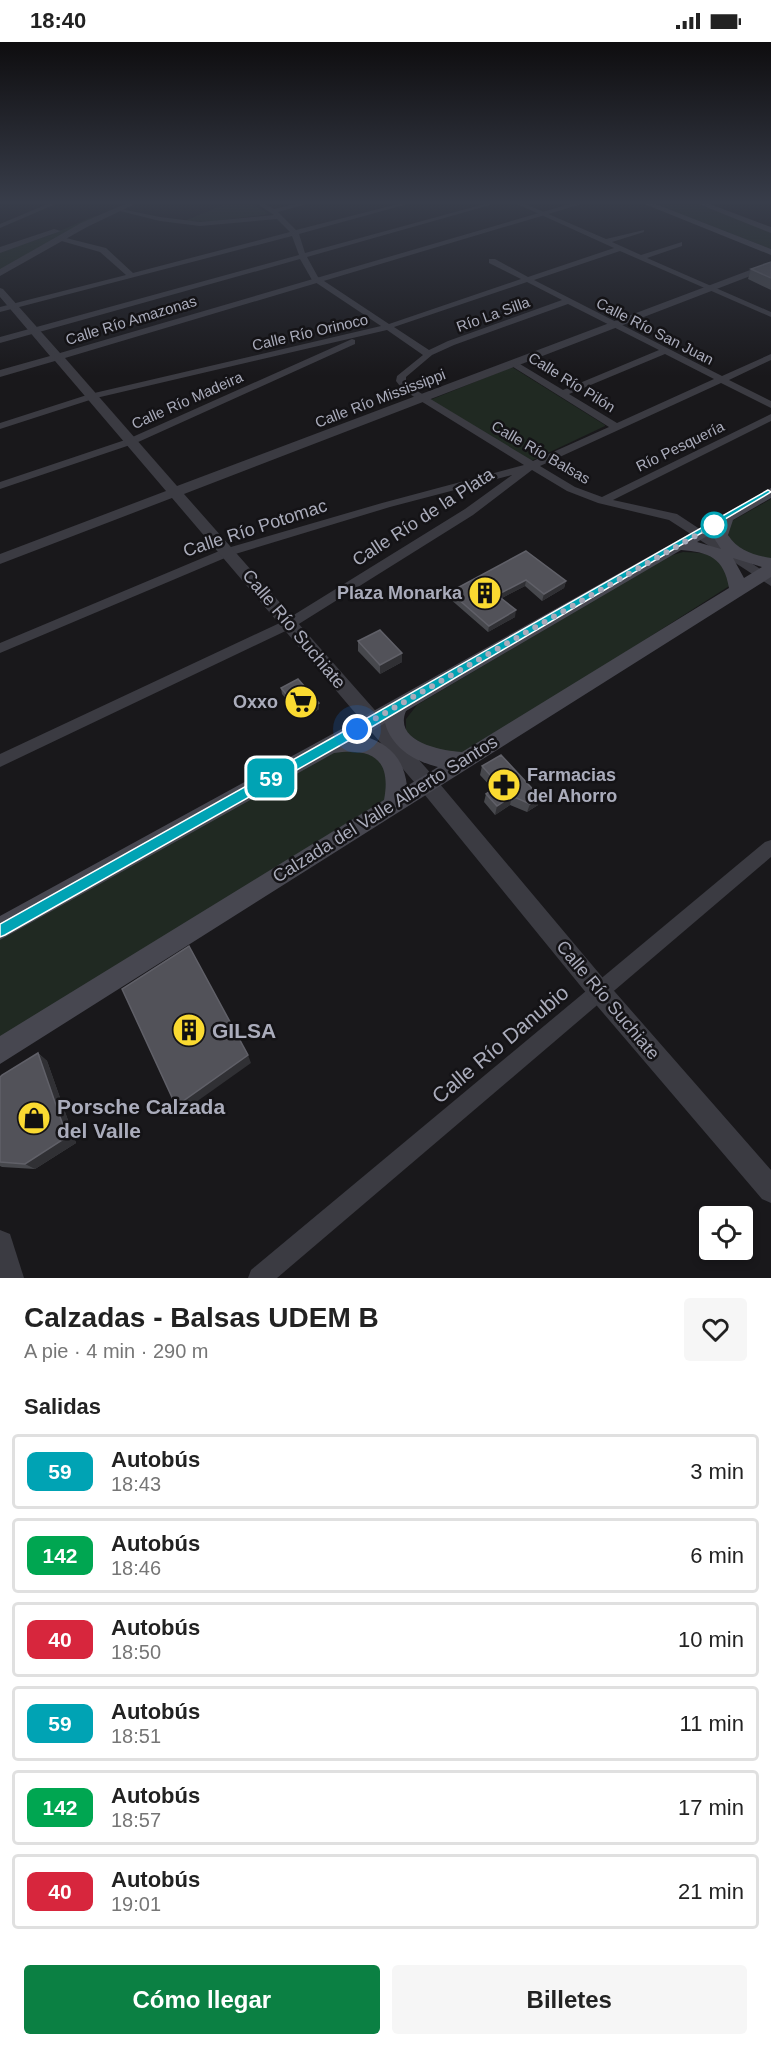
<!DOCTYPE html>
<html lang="es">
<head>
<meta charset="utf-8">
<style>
  :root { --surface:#fff; --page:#f6f6f6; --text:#222; --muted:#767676; --line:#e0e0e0; --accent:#0b8043 }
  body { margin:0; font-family:Helvetica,sans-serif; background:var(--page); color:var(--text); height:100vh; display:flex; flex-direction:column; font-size:22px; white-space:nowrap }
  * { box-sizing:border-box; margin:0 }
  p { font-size:20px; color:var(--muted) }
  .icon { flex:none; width:33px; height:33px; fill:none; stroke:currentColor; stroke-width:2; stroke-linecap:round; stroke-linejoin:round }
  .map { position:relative; height:1236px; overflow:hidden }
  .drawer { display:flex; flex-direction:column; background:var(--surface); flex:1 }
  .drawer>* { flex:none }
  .badge { padding:0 12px; border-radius:9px; font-size:21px; line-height:39px }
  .buttons { position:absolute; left:699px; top:1164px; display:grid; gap:12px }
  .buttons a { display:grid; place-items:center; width:54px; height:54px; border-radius:6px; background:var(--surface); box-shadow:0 3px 9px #0003; font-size:30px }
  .you { position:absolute; width:30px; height:30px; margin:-15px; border:4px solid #fff; border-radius:50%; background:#1a73e8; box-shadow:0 0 0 9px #1a73e833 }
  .map>.badge { position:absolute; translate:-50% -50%; box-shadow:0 0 0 3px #fff }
  h2 { padding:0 24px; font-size:22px; line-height:54px }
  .round { display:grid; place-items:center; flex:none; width:63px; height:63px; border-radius:6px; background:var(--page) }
  .head { display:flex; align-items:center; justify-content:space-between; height:102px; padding:0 24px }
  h1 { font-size:28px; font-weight:600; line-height:45px }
  .button { display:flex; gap:12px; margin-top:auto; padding:12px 24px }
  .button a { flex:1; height:69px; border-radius:6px; background:var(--accent); color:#fff; font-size:24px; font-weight:600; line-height:69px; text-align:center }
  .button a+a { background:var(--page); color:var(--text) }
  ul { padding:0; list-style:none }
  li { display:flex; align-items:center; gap:18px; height:75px; margin:0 12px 9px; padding:0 12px; border:3px solid var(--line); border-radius:6px }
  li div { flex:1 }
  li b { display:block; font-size:22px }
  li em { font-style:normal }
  li .badge { min-width:66px; font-weight:700; text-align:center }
  .status { display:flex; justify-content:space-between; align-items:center; height:42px; padding:0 30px; background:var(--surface); direction:ltr }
  .status svg { height:16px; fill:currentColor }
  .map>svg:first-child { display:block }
  .green { fill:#202922 }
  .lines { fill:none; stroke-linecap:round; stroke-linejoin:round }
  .minor { fill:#3b3b42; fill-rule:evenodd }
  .tertiary { fill:#3b3b42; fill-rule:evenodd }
  .secondary { fill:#474750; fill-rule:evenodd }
  .wall { fill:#47484d }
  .shaded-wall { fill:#303034 }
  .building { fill:#525259; stroke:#606068; stroke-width:1.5 }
  .line { fill:#00a3b4; stroke:#fff; stroke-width:1.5 }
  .walk { stroke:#aaacbb; stroke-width:6; stroke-dasharray:0 10.8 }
  .stop-dot { fill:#fff; stroke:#00a3b4; stroke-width:3 }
  .labels { text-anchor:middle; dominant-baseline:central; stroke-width:5; stroke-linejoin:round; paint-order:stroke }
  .far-street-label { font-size:15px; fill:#aaacbb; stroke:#141316 }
  .street-label { font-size:18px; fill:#aaacbb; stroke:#141316 }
  .poi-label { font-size:18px; font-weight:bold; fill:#aaacbb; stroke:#141316; text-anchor:end }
  .near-poi-label { font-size:21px; font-weight:bold; fill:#aaacbb; stroke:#141316; text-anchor:start }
  .near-street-label { font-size:21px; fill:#aaacbb; stroke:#141316 }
</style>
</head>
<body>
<div class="status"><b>18:40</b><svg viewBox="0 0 49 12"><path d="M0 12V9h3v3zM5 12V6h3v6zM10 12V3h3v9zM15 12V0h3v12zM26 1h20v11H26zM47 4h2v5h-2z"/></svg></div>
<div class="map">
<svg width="771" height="1236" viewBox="0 0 771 1236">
  <rect width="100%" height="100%" fill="#19181b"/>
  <g class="green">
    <polygon points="228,161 250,161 269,172 208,180 184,179"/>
    <polygon points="653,161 695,161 771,190 771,207"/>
    <polygon points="94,174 98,174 0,229 0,210 48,194"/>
    <polygon points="512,325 605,383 605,384 531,419 430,358"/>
    <polygon points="771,457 771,517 751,514 731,501 727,489 732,479"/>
    <path d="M683,510C717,511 716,514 734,541L463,714H440L406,691V677L417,663L666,515Z"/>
    <polygon points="339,705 385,714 395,749 379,767 0,996 0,897"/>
  </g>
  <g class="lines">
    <g class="minor">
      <polygon points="50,161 58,161 0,186 0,182"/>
      <path d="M256,161H263L274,167L300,161H310L278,170L296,188L402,161H411L299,192L305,211L488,161H497L307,215L318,235L389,282L521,237L489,221V217H495L528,235L614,206L515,161H523L606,197L644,188V190L612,200L641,213L682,200V204L647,216L771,270V275L620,209L534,238L722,334L771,312V318L729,338L771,359V366L721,341L540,424L575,445L602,455L771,372V379L613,458L677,472L771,534V544L669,478L598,461L567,449L532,428L473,473L294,585L0,725V712L284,579L465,467L512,433L390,465L232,513L0,611V601L224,507L382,461L524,423L403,348L396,339L397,334L423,313L387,288L96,356L0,387V381L90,352L381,284L312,238L300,217L0,301V295L299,213L292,194L0,270V265L126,233L100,210L58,198V194L106,206L133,231L290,190L277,177L200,184L160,179L116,168V166L160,175L200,180L274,173ZM527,240L562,258L448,299L429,308L394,285ZM568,262L659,308L563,348L515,319L507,321L609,385L533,419L409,344L406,339V335L432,313L454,303ZM665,312L714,337L617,381L569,352Z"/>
      <polygon points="352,297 355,298 355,302 136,401 0,447 0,440 128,397"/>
      <polygon points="771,798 771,815 277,1236 248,1236 251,1228 765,800"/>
    </g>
    <g class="tertiary">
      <polygon points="127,161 137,161 87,185 0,234 0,227 81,181"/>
      <polygon points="573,161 585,161 65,316 177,444 771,220 771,226 184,452 434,735 608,942 771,1128 771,1161 762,1157 592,958 420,747 172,456 0,522 0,512 166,449 55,319 0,335 0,328 50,314 0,255 0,246 3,247 60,311"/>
      <polygon points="54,187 61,189 0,211 0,205"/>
      <polygon points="0,1188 10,1192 24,1236 0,1236"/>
    </g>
    <g class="secondary">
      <polygon points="642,161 653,161 771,207 771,213"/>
      <polygon points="696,161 707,161 771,185 771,191"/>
      <path d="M771,446V456L733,478L728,493C738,509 754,513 771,516V535L0,1022V994L384,758C392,716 371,706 334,711L0,898V874L336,690ZM714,490L712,493L721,507L697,500ZM681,508C709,510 724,516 729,546L462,710C442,709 393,700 406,669ZM733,516L762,525L744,536ZM385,681C392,706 414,719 438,725L407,744C404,716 389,702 364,694Z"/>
    </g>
  </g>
  <g class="wall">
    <polygon points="771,220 771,248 748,237 751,227"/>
    <polygon points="526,509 566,539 564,546 542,559 525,544 502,556 515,575 488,590 449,556 450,550"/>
    <polygon points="358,599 402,620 380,632 358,609"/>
    <polygon points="281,646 319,661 319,667 303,677 282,652"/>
    <polygon points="482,724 538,763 527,770 510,763 495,773 484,760 486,752 493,747 480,733"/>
    <polygon points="38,1011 47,1019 76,1101 35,1127 2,1125 0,1124 0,1035"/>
  </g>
  <g class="shaded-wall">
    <polygon points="526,538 525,544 496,559 497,553"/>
    <polygon points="566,539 564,546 542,559 544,552"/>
    <polygon points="516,568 515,575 488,590 489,584"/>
    <polygon points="402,611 402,620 380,632 380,623"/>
    <polygon points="319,661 319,667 303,677 302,671"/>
    <polygon points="512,754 510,763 495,773 497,764"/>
    <polygon points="540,755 538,763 527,770 530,762"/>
    <polygon points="38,1011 47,1019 76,1101 35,1127 25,1122"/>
    <polygon points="248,1013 251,1021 182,1070 176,1064"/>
  </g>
  <g class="building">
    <polygon points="771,220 771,236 751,227"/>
    <polygon points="526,509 566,539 544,552 526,538 497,553 516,568 489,584 450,550"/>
    <polygon points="380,588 402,611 380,623 358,599"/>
    <polygon points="298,637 319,661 302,671 281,646"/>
    <polygon points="501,713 540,755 530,762 512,754 497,764 486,752 499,743 482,724"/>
    <polygon points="189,904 248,1013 176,1064 122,947"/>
    <polygon points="38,1011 67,1095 25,1122 0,1120 0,1035 2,1033"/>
  </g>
  <linearGradient id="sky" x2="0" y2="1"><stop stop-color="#0e0d0f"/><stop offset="0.48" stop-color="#383d4a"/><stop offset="1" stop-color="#383d4a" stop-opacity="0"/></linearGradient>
  <rect width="771" height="334" fill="url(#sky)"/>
  <polygon class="line" points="768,448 771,450 348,699 5,893 0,895 0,882 339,692"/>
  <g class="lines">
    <polyline class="walk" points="357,687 716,482 714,483"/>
  </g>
  <defs>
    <g id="building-disc" transform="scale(1.725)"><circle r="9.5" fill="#fada31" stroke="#141316"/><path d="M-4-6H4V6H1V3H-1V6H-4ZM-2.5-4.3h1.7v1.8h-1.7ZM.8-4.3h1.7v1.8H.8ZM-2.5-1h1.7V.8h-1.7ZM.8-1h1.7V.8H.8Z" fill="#111"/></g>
    <g id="supermarket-disc" transform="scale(1.725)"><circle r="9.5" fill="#fada31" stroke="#141316"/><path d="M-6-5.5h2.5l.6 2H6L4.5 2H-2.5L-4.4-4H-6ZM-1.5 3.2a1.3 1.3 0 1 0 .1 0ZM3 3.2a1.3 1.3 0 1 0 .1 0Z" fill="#111"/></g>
    <g id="pharmacy-disc" transform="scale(1.725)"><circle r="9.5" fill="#fada31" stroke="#141316"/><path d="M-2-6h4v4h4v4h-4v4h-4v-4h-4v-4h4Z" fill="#111"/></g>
    <g id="shop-disc" transform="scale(1.725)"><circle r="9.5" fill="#fada31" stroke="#141316"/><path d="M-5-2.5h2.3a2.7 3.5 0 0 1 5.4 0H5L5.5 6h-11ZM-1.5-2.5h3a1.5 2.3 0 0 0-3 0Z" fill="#111"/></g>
  </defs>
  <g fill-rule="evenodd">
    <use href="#building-disc" x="485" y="551"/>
    <use href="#supermarket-disc" x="301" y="660"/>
    <use href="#pharmacy-disc" x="504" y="743"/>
    <use href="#building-disc" x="189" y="988"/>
    <use href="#shop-disc" x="34" y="1076"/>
  </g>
  <circle class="stop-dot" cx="714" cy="483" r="12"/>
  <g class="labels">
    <g class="far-street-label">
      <text transform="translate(493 272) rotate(-20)">Río La Silla</text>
      <text transform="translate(131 278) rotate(-17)">Calle Río Amazonas</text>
      <text transform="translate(655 289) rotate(27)">Calle Río San Juan</text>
      <text transform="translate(310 290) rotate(-13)">Calle Río Orinoco</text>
      <text transform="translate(572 340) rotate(32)">Calle Río Pilón</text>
      <text transform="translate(380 356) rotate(-21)">Calle Río Mississippi</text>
      <text transform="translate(187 358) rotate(-24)">Calle Río Madeira</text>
      <text transform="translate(680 404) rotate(-26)">Río Pesquería</text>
      <text transform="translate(541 410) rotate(30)">Calle Río Balsas</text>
    </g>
    <g class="street-label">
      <text transform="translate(423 475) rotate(-33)">Calle Río de la Plata</text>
      <text transform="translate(255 486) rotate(-18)">Calle Río Potomac</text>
      <text transform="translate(294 587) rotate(50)">Calle Río Suchiate</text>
      <text transform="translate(385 767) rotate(-32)">Calzada del Valle Alberto Santos</text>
      <text transform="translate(608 958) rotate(50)">Calle Río Suchiate</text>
    </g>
    <g class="poi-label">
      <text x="462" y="551">Plaza Monarka</text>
      <text x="278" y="660">Oxxo</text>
      <text x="527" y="733" text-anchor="start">Farmacias<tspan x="527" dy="21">del Ahorro</tspan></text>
    </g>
    <g class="near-poi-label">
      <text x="212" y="988">GILSA</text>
      <text x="57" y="1064">Porsche Calzada<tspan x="57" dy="24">del Valle</tspan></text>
    </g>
    <g class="near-street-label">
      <text transform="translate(500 1002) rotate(-40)">Calle Río Danubio</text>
    </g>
  </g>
</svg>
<div class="buttons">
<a><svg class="icon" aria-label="locate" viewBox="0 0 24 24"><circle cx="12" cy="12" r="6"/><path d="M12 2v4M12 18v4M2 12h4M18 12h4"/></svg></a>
</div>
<div class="you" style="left:357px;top:687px"></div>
<b class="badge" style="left:271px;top:736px;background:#00a3b4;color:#fff">59</b>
</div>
<section class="drawer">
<div class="head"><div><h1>Calzadas - Balsas UDEM B</h1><p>A pie · 4 min · 290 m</p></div><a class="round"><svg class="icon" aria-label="heart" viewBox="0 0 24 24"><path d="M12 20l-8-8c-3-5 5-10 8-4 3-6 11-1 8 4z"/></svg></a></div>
<h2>Salidas</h2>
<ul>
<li><span class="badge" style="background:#00a3b4;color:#fff">59</span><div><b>Autobús</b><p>18:43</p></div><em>3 min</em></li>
<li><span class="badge" style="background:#00a651;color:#fff">142</span><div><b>Autobús</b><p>18:46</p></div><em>6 min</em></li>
<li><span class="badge" style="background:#d7263d;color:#fff">40</span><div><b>Autobús</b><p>18:50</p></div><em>10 min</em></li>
<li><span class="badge" style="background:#00a3b4;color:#fff">59</span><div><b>Autobús</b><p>18:51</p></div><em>11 min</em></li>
<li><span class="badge" style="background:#00a651;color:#fff">142</span><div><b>Autobús</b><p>18:57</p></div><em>17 min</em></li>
<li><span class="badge" style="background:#d7263d;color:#fff">40</span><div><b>Autobús</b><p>19:01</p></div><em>21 min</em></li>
</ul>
<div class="button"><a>Cómo llegar</a><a>Billetes</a></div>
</section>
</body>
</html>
